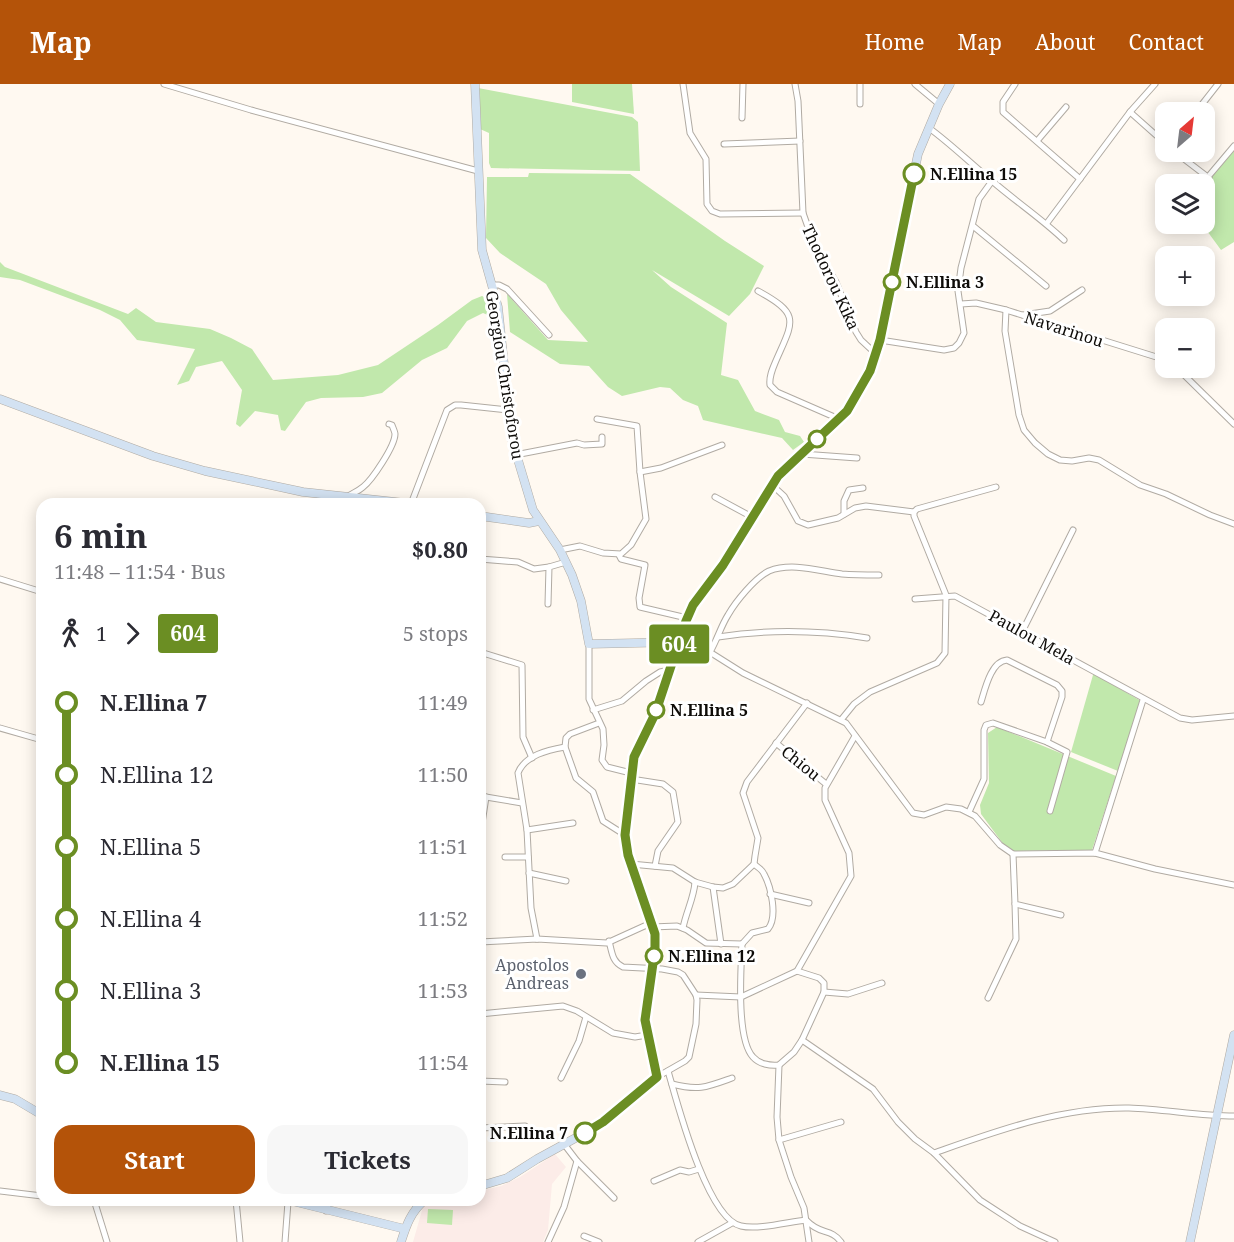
<!DOCTYPE html>
<html lang="en">
<head>
<meta charset="utf-8">
<style>
  :root { --surface:#fff; --page:#f7f7f7; --text:#2b2b33; --muted:#7c7c81; --accent:#b45309 }
  body { margin:0; font-family:"Noto Serif",serif; background:var(--page); color:var(--text); height:100vh; display:flex; flex-direction:column; font-size:22px; white-space:nowrap }
  * { box-sizing:border-box; margin:0 }
  p { font-size:20px; color:var(--muted) }
  .icon { flex:none; width:33px; height:33px; fill:none; stroke:currentColor; stroke-width:2; stroke-linecap:round; stroke-linejoin:round }
  .map { position:relative; flex:1; overflow:hidden }
  .drawer { position:absolute; left:36px; top:414px; width:450px; height:708px; display:flex; flex-direction:column; background:var(--surface); border-radius:18px; box-shadow:0 3px 15px #0003 }
  .drawer>* { flex:none }
  .badge { padding:0 12px; border-radius:4px; font-size:21px; line-height:39px }
  .needle { width:39px; rotate:28deg }
  .fabs { position:absolute; left:1155px; top:18px; display:grid; gap:12px }
  .fabs a { display:grid; place-items:center; width:60px; height:60px; border-radius:12px; background:var(--surface); box-shadow:0 3px 15px #0003; font-size:30px }
  .map>.badge { position:absolute; translate:-50% -50%; box-shadow:0 0 0 3px #fff }
  .legs { display:flex; align-items:center; gap:9px; height:66px; padding:0 18px; font-size:20px }
  .legs p { margin-inline-start:auto }
  .summary { display:flex; align-items:center; justify-content:space-between; height:102px; padding:0 18px }
  h1 { font-size:33px; font-weight:700; line-height:45px }
  .action { display:flex; gap:12px; margin-top:auto; padding:12px 18px }
  .action a { flex:1; height:69px; border-radius:18px; background:var(--accent); color:#fff; font-size:24px; font-weight:700; line-height:69px; text-align:center }
  .action a+a { background:var(--page); color:var(--text) }
  ul { padding:0 18px; list-style:none }
  li { display:flex; align-items:center; gap:21px; height:72px; font-size:22px }
  li i { display:grid; place-items:center; width:9px; height:100%; margin:0 8px; background:currentColor }
  li i::after { content:''; width:15px; height:15px; margin:-8px; border:4px solid; border-radius:50%; background:var(--surface) }
  li p { margin-inline-start:auto }
  li:first-child i { background:linear-gradient(#0000 50%,currentColor 0) }
  li:last-child i { background:linear-gradient(currentColor 50%,#0000 0) }
  header { display:flex; align-items:center; gap:36px; box-sizing:border-box; height:84px; padding:0 30px; background:var(--accent); color:#fff }
  header strong { font-size:28px }
  nav { display:flex; gap:33px; margin-inline-start:auto; font-size:21px }
  .map>svg:first-child { display:block }
  .education { fill:#fcece8 }
  .green { fill:#c1e8ac }
  .lines { fill:none; stroke-linecap:round; stroke-linejoin:round }
  .street-casing { stroke:#b1aba3; stroke-width:7 }
  .secondary-casing { stroke:#b1aba3; stroke-width:9 }
  .street { stroke:#fff; stroke-width:5 }
  .secondary { stroke:#d3e2f2; stroke-width:8 }
  .line-1-casing { stroke:#fff; stroke-width:14 }
  .line-1 { stroke:#6b8e23; stroke-width:9 }
  .stop-1-dot { fill:#fff; stroke:#6b8e23; stroke-width:3 }
  .worship-dot { fill:#6b7280; stroke:#fff; stroke-width:2 }
  .labels { text-anchor:middle; dominant-baseline:central; stroke-width:6; stroke-linejoin:round; paint-order:stroke }
  .stop-label { font-size:16px; font-weight:bold; fill:#0e0c09; stroke:#fff; text-anchor:start }
  .street-label { font-size:16px; fill:#0e0c09; stroke:#fff }
  .worship-label { font-size:16px; fill:#5b616d; stroke:#fff; text-anchor:end }
</style>
</head>
<body>
<header>
<strong>Map</strong>
<nav><a>Home</a><a>Map</a><a>About</a><a>Contact</a></nav>
</header>
<div class="map">
<svg width="1234" height="1158" viewBox="0 0 1234 1158">
  <rect width="100%" height="100%" fill="#fff9f1"/>
  <polygon class="education" points="555,1070 566,1083 552,1100 548,1146 543,1158 413,1158 423,1123 441,1116 480,1116 480,1107 501,1102 520,1093"/>
  <g class="green">
    <polygon points="572,0 632,0 634,30 572,18"/>
    <polygon points="478,4 632,33 638,38 640,87 491,84 489,79 489,49 480,45"/>
    <polygon points="1234,66 1234,158 1221,166 1202,140 1204,140 1205,101"/>
    <polygon points="529,89 630,90 725,157 764,182 750,210 729,232 652,186 671,203 727,239 721,291 738,296 755,327 779,336 785,348 800,352 804,358 793,366 782,354 703,336 698,322 683,316 670,304 660,303 622,312 608,303 589,282 560,280 510,248 507,210 548,256 588,258 561,226 546,200 500,169 486,154 487,93 528,93"/>
    <polygon points="0,178 5,183 128,230 136,224 156,238 210,245 231,254 252,265 273,296 338,291 378,281 438,241 472,216 482,212 492,217 495,234 483,229 467,237 447,264 422,276 382,309 363,313 321,314 306,318 285,347 281,346 278,331 255,327 240,343 236,340 242,306 222,277 196,283 189,297 177,301 195,265 137,256 120,236 100,226 20,196 0,193"/>
    <polygon points="1093,591 1096,591 1141,617 1118,687 1071,668"/>
    <polygon points="997,643 1116,692 1092,766 1013,767 1004,761 981,730 980,721 989,699 988,649"/>
    <polygon points="428,1125 453,1126 452,1141 427,1139"/>
  </g>
  <g class="lines">
    <g class="street-casing">
      <g id="street">
        <polyline points="164,0 251,26 478,87"/>
        <polyline points="683,0 690,49 706,75 707,120 712,127 720,130 803,129"/>
        <polyline points="795,0 798,17 803,129 815,163 836,198 856,248 861,256 876,270"/>
        <polyline points="915,0 939,20"/>
        <polyline points="1015,0 1003,18 1003,28 1080,95"/>
        <polyline points="860,20 860,0"/>
        <polyline points="1130,28 1166,60"/>
        <polyline points="1196,28 1218,0"/>
        <polyline points="742,34 743,0"/>
        <path d="M929,44C951,60 970,79 991,96C1015,117 1041,134 1064,156"/>
        <polyline points="1037,57 1066,23"/>
        <polyline points="724,60 800,57"/>
        <polyline points="1175,68 1209,94"/>
        <polyline points="1202,100 1234,62"/>
        <polyline points="1047,139 1130,28 1155,0"/>
        <polyline points="973,142 1046,202"/>
        <polyline points="492,201 499,201 507,205 549,251"/>
        <path d="M758,207C802,231 793,237 775,279C772,286 769,293 770,301L777,308L839,335"/>
        <polyline points="961,220 976,219 1006,226 1166,276"/>
        <polyline points="1006,226 1005,247 1019,331 1024,346 1035,359 1048,370 1060,376 1072,377 1089,374 1099,376 1140,401 1166,410 1210,431 1234,440"/>
        <polyline points="1023,231 1050,227 1082,206"/>
        <polyline points="880,256 944,266 954,264 959,259 964,249 958,207 961,184 979,115 992,97"/>
        <polyline points="1177,284 1234,340"/>
        <polyline points="802,370 857,374"/>
        <polyline points="515,371 577,359 584,361 602,360 602,353"/>
        <polyline points="640,388 661,384 722,361"/>
        <polyline points="772,401 784,412 798,437 808,441 838,434 855,424 866,422 914,428"/>
        <polyline points="715,413 752,433"/>
        <path d="M342,420C346,410 355,410 363,403C372,396 395,362 395,350C395,348 393,344 392,341L389,340"/>
        <polyline points="411,420 447,326 455,321 461,321 508,326"/>
        <polyline points="844,430 844,417 849,406 863,404"/>
        <polyline points="560,466 580,462 603,469 621,470 631,461 646,435 640,388 637,342 597,335"/>
        <polyline points="619,471 621,475 645,481 639,514 640,523 687,534"/>
        <polyline points="480,475 518,478 534,485 549,483"/>
        <polyline points="0,495 42,508"/>
        <polyline points="915,515 955,512 1180,634 1192,636 1234,632"/>
        <polyline points="548,520 549,483 566,478"/>
        <polyline points="1022,548 1073,446"/>
        <path d="M718,553C769,545 817,546 867,554"/>
        <polyline points="680,558 697,560 743,589 846,639 913,729 924,731 946,723 961,725 975,732 1000,761 1013,770 1095,769 1155,785 1234,801"/>
        <polyline points="589,560 589,615 603,645 604,661 602,676 607,683 631,689"/>
        <polyline points="480,568 522,581 523,653 532,674"/>
        <path d="M710,568C717,556 721,542 728,531C736,517 755,494 769,487C792,478 819,487 842,490C854,491 867,491 879,491"/>
        <path d="M981,618C985,605 991,577 1007,576L1057,601L1062,607V613L1047,658"/>
        <polyline points="593,626 622,617 646,597 660,588 670,586"/>
        <polyline points="841,636 854,620 870,608 937,579 945,569 946,511 914,432 914,428 917,425 996,403"/>
        <polyline points="599,639 570,650 566,654 565,663 576,694 593,708 603,737 625,751"/>
        <polyline points="0,644 42,656"/>
        <polyline points="776,659 826,700"/>
        <polyline points="631,695 663,700 673,708 678,738 658,767 655,782"/>
        <polyline points="480,712 522,719"/>
        <polyline points="969,728 984,695 984,646 986,641 993,639 1047,658 1067,668 1050,727"/>
        <polyline points="481,746 486,713"/>
        <polyline points="527,746 573,739"/>
        <polyline points="1095,769 1143,616"/>
        <polyline points="1013,770 1015,820 1061,831"/>
        <polyline points="505,773 528,773"/>
        <polyline points="631,780 673,784 695,798 713,803 723,804 733,800 754,780 755,772 758,754 743,709 747,698 807,619"/>
        <polyline points="529,789 566,797"/>
        <polyline points="713,803 721,860"/>
        <polyline points="770,810 809,819"/>
        <polyline points="652,843 677,842 687,846 706,859 742,860"/>
        <path d="M683,844C686,828 694,814 695,798"/>
        <path d="M537,855L531,824L527,746L518,689C525,671 548,666 565,663"/>
        <path d="M609,857C612,868 612,878 623,883L662,885L678,888L683,891L696,911L697,916L696,940L689,973L685,977L657,993"/>
        <polyline points="480,858 537,855 607,859 651,839"/>
        <path d="M742,860C741,885 736,955 753,973C759,980 770,982 779,981L794,968L802,956L824,908V899L819,894L797,887"/>
        <path d="M742,860L752,849L768,845C778,833 771,803 764,790C762,785 757,783 754,780"/>
        <polyline points="824,908 848,910 882,899"/>
        <polyline points="696,911 741,913 797,887 851,792 849,769 825,716 825,704 855,652"/>
        <polyline points="988,914 1016,855 1015,820"/>
        <polyline points="480,930 563,922 577,927 613,949 635,953 647,951"/>
        <polyline points="802,956 873,1005 898,1038 915,1055 934,1069 980,1116 1020,1142 1055,1158"/>
        <polyline points="779,981 777,1033 779,1056 791,1093 804,1124 809,1158"/>
        <path d="M668,987C677,1018 707,1135 741,1142C758,1146 788,1138 806,1136"/>
        <polyline points="561,994 579,957 586,933"/>
        <polyline points="480,997 505,998"/>
        <path d="M672,1000C699,1007 707,1003 732,994"/>
        <polyline points="480,1044 525,1042"/>
        <polyline points="779,1056 841,1038"/>
        <polyline points="564,1060 577,1077 614,1114"/>
        <path d="M934,1069C997,1047 1061,1023 1129,1024C1164,1025 1199,1032 1234,1032"/>
        <polyline points="654,1097 680,1086 689,1088 699,1085"/>
        <polyline points="0,1107 42,1112"/>
        <polyline points="83,1116 94,1117"/>
        <polyline points="94,1116 107,1158"/>
        <polyline points="236,1116 240,1158"/>
        <polyline points="326,1127 329,1116"/>
        <path d="M807,1137C820,1151 831,1144 841,1158"/>
        <polyline points="584,1152 599,1158"/>
        <polyline points="285,1158 288,1118"/>
        <polyline points="548,1158 564,1123 577,1077"/>
        <polyline points="698,1158 732,1139"/>
      </g>
    </g>
    <g class="secondary-casing">
      <g id="secondary">
        <polyline points="475,0 482,166 498,223 512,356 533,426 560,466 572,491 581,517 589,560 680,558"/>
        <polyline points="0,315 153,372 205,387 303,408 414,420"/>
        <polyline points="480,432 529,439 539,437"/>
        <polyline points="0,1011 15,1015 42,1031"/>
        <polyline points="480,1102 507,1094 537,1075 592,1045 657,993 645,936 655,865 655,850 628,771 625,751 635,673 655,630 686,537 693,521 723,481 778,392 847,326 870,287 880,256 918,70 939,20 950,0"/>
        <polyline points="288,1116 405,1145"/>
        <path d="M401,1158C406,1142 411,1127 425,1116"/>
        <polyline points="1190,1158 1234,951"/>
      </g>
    </g>
    <use href="#street" class="street"/>
    <use href="#secondary" class="secondary"/>
  </g>
  <g class="lines">
    <g class="line-1-casing">
      <polyline id="line-1" points="585,1049 603,1038 657,993 645,936 655,865 655,850 628,771 625,751 634,673 655,630 686,537 693,521 723,481 778,392 847,327 870,287 880,256 914,90"/>
    </g>
    <use href="#line-1" class="line-1"/>
  </g>
  <g class="stop-1-dot">
    <circle cx="914" cy="90" r="10"/>
    <circle cx="892" cy="198" r="8"/>
    <circle cx="817" cy="355" r="8"/>
    <circle cx="656" cy="626" r="8"/>
    <circle cx="654" cy="872" r="8"/>
    <circle cx="585" cy="1049" r="10"/>
  </g>
  <circle class="worship-dot" cx="581" cy="890" r="6"/>
  <g class="labels">
    <g class="stop-label">
      <text x="930" y="90">N.Ellina 15</text>
      <text x="906" y="198">N.Ellina 3</text>
      <text x="670" y="626">N.Ellina 5</text>
      <text x="668" y="872">N.Ellina 12</text>
      <text x="568" y="1049" text-anchor="end">N.Ellina 7</text>
    </g>
    <g class="street-label">
      <text transform="translate(831 193) rotate(65)">Thodorou Kika</text>
      <text transform="translate(1064 245) rotate(18)">Navarinou</text>
      <text transform="translate(505 291) rotate(81)">Georgiou Christoforou</text>
      <text transform="translate(1032 553) rotate(29)">Paulou Mela</text>
      <text transform="translate(801 679) rotate(39)">Chiou</text>
    </g>
    <g class="worship-label">
      <text x="569" y="881">Apostolos<tspan x="569" dy="18">Andreas</tspan></text>
    </g>
  </g>
</svg>
<div class="fabs">
<a><svg class="needle" viewBox="-14 -14 28 28"><path d="M0-13l5 13h-10z" fill="#e53935"/><path d="M0 13l5-13h-10z" fill="#7c7c81"/></svg></a>
<a><svg class="icon" aria-label="layers" viewBox="0 0 24 24"><path d="M12 4l9 5-9 5-9-5zM3 14l9 5 9-5"/></svg></a>
<a>+</a>
<a>−</a>
</div>
<b class="badge" style="left:679px;top:560px;background:#6b8e23;color:#fff">604</b>
<section class="drawer">
<div class="summary"><div><h1>6 min</h1><p>11:48 – 11:54 · Bus</p></div><b>$0.80</b></div>
<div class="legs"><svg class="icon" aria-label="walk" viewBox="0 0 24 24"><circle cx="13" cy="4" r="2"/><path d="M13 8l-2 6 4 7M11 14l-3 7M7 12l3-4h3l4 4"/></svg>1<svg class="icon" aria-label="forward" viewBox="0 0 24 24"><path d="M9 5l7 7-7 7"/></svg><b class="badge" style="background:#6b8e23;color:#fff">604</b><p>5 stops</p></div>
<ul>
<li><i style="color:#6b8e23"></i><b>N.Ellina 7</b><p>11:49</p></li>
<li><i style="color:#6b8e23"></i><span>N.Ellina 12</span><p>11:50</p></li>
<li><i style="color:#6b8e23"></i><span>N.Ellina 5</span><p>11:51</p></li>
<li><i style="color:#6b8e23"></i><span>N.Ellina 4</span><p>11:52</p></li>
<li><i style="color:#6b8e23"></i><span>N.Ellina 3</span><p>11:53</p></li>
<li><i style="color:#6b8e23"></i><b>N.Ellina 15</b><p>11:54</p></li>
</ul>
<div class="action"><a>Start</a><a>Tickets</a></div>
</section>
</div>
</body>
</html>
